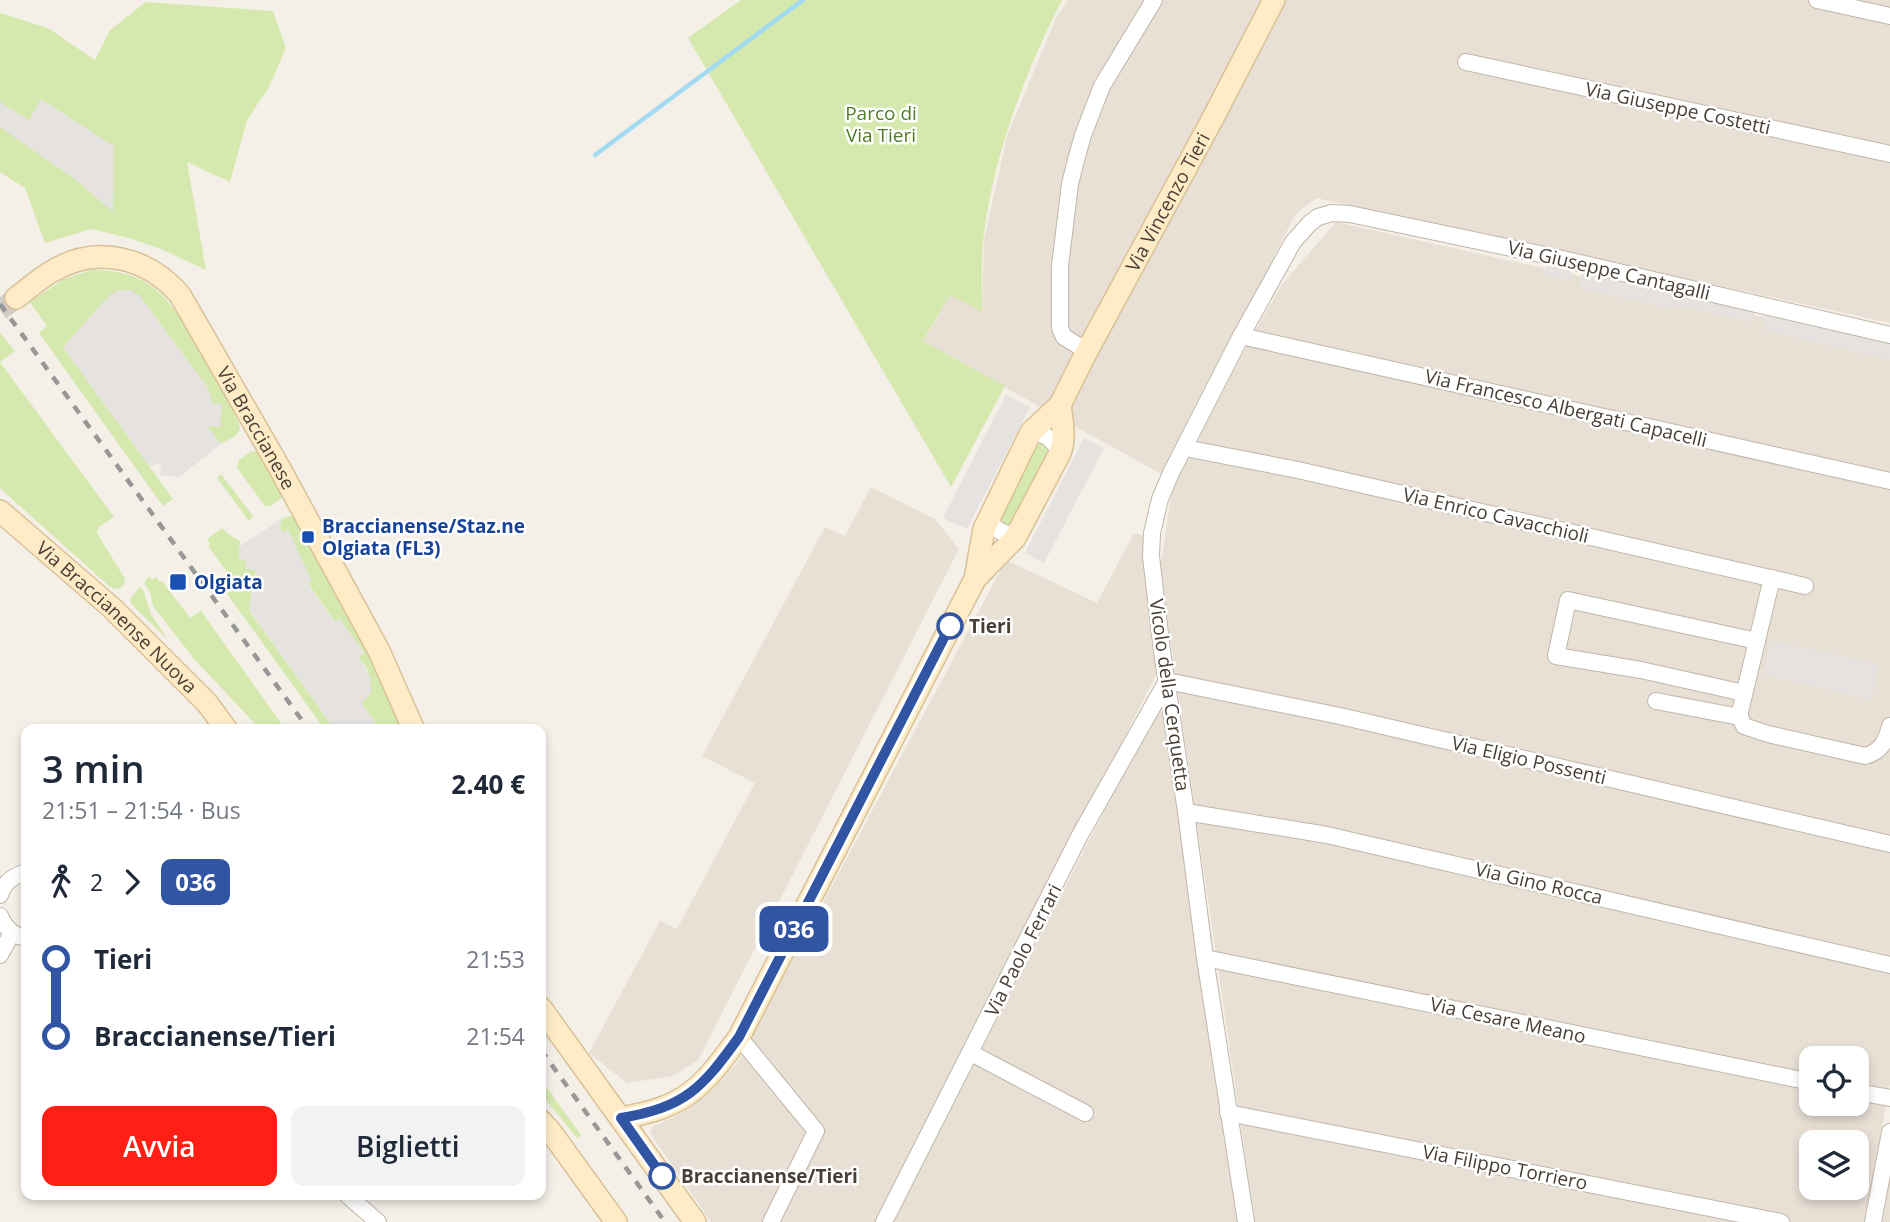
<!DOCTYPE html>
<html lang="it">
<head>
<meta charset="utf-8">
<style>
  :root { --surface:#fff; --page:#f2f2f3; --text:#1f2937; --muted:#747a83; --accent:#ff1f14 }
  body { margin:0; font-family:"Open Sans",sans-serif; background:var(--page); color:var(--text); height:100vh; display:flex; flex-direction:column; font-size:26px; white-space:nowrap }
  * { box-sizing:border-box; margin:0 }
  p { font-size:23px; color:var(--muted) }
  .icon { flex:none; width:38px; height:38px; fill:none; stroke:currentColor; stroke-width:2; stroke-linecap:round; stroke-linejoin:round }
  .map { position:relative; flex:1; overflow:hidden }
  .sheet { position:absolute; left:21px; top:724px; width:525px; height:476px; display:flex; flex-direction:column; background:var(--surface); border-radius:14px; box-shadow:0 4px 10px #0003 }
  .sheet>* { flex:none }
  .badge { padding:0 14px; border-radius:10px; font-size:24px; line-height:46px }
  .fabs { position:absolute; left:1799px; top:1046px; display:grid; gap:14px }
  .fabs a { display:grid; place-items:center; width:70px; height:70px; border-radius:14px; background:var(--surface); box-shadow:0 4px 10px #0003; font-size:35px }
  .map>.badge { position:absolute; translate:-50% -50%; box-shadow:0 0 0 4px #fff }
  .legs { display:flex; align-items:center; gap:10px; height:77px; padding:0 21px; font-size:23px }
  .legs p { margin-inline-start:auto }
  .summary { display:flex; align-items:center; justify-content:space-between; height:119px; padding:0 21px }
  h1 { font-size:38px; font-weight:600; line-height:52px }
  .action { display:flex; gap:14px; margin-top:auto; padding:14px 21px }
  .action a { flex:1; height:80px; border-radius:14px; background:var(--accent); color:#fff; font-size:28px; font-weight:600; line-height:80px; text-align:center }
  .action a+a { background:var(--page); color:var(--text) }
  ul { padding:0 21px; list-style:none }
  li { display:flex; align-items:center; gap:24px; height:77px; font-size:26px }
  li i { display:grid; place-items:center; width:10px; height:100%; margin:0 9px; background:currentColor }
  li i::after { content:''; width:18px; height:18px; margin:-9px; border:5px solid; border-radius:50%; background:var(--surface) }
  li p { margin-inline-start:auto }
  li:first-child i { background:linear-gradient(#0000 50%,currentColor 0) }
  li:last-child i { background:linear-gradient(currentColor 50%,#0000 0) }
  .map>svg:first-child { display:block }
  .residential { fill:#e8e0d5; fill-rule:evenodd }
  .green { fill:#d5e9af }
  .parking { fill:#e5e2df }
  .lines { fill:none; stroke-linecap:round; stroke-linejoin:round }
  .stream { stroke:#a2daf2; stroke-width:4.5 }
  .secondary-tunnel { stroke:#d2ccc4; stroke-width:21; stroke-dasharray:21 10; stroke-linecap:butt }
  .street-casing { stroke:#c0b6aa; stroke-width:18 }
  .secondary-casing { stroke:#d8c198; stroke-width:24 }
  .street { stroke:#fff; stroke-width:16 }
  .secondary { stroke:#ffecc7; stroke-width:21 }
  .rail { stroke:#979797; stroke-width:4.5; stroke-dasharray:9 9; stroke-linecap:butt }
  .line-1-casing { stroke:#fff; stroke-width:16 }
  .line-1 { stroke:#3155a3; stroke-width:10 }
  .transit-dot { fill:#1a4fb4; stroke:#fff; stroke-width:2.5 }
  .stop-1-dot { fill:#fff; stroke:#3155a3; stroke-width:3.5 }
  .labels { text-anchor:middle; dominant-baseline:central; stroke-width:5; stroke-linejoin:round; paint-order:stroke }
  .street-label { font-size:19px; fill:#483f36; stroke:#fff }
  .park-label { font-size:19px; fill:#507b27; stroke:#fff }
  .transit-label { font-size:19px; font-weight:bold; fill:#164399; stroke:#fff; text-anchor:start }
  .stop-label { font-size:19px; font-weight:bold; fill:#483f36; stroke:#fff; text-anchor:start }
</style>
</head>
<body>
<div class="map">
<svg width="1890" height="1222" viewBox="0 0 1890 1222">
  <rect width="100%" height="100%" fill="#f4efe7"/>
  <g class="residential">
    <polygon points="1068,0 1890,0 1890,323 1316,198 1295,215 1163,475 923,342 950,295 982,311 984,240 1007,136 1056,18"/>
    <path d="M1336,222L1890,345V1084L1864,1222H1255L1160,570L1172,488L1246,347L1283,283ZM1811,1059H1857V1104H1811ZM1811,1143H1857V1188H1811Z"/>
    <polygon points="871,487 935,519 959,549 698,1060 673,1076 627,1083 589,1053 660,921 677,929 755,783 702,756 825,527 845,536"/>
    <polygon points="1134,533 1142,535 1158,671 879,1222 711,1222 650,1133 654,1126 682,1113 707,1095 738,1062 1006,560 1097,603"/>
    <polygon points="1163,697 1239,1222 893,1222"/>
    <polygon points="1890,1173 1890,1222 1881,1222"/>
  </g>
  <g class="green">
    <path d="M741,0H1062C1024,75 992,158 983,242C981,265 982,289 982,312L950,295L923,341L1005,386L951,487L688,38Z"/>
    <polygon points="146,2 273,11 286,48 269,87 247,120 230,182 187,162 206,270 161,249 129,238 91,229 45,243 25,188 0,172 0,13 48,28 95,60 110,30"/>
    <path d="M91,270C158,269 174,307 203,358C216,380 230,402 240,426C240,436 229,439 221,444L208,428L212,403L208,388L139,295L120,290L110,295L63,347L173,499L163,506L39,333L47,326L30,302L64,279Z"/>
    <polygon points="0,333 15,351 0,362"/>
    <polygon points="0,362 114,517 99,527 97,533 124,577 125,583 121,588 114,589 109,586 0,488"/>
    <polygon points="1042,441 1051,448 1010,525 1004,524 999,516 1038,442"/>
    <polygon points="252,451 258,452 283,493 283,497 271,506 265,506 237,468 239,460"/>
    <polygon points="221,474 253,516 249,521 217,478"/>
    <path d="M291,516L296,518L371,652L406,730H381L361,703L368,670L359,658L339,619L335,622L307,582L311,581L288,530L282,532C280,526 279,523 283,518Z"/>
    <polygon points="222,528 228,534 240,541 239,559 246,560 256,569 249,610 335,730 325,730 225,591 235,583 208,546 210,544 207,539"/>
    <polygon points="149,576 152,580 156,577 160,582 162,581 190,618 201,611 286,730 261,730 195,660 153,606 150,592 144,583"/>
    <polygon points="140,587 143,590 151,614 168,640 131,604 130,599"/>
    <polygon points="541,1080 581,1135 577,1138 541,1094"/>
  </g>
  <g class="parking">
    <polygon points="41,99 114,146 113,212 76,180 0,127 0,102 29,120"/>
    <polygon points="1548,263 1572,268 1570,280 1545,275"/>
    <polygon points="1583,270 1755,310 1752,322 1675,305 1674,309 1579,288"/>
    <polygon points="125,290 130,290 139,295 208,388 212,403 222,404 220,427 209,426 208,427 221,444 179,477 160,475 161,462 150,467 63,347 110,295 114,292"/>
    <polygon points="1766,313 1890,341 1890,360 1762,329"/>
    <polygon points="1006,395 1030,407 967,529 943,518"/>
    <polygon points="1084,438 1104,448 1044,563 1025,553"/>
    <polygon points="283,518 280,524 280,528 282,532 288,530 312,581 307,583 334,622 340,619 364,653 359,658 370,676 371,690 369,696 361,703 381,730 335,730 249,609 256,570 245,569 246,560 239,559 240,546"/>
    <polygon points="1771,641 1879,664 1872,700 1764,675"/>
  </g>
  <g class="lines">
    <polyline class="stream" points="595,155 803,0"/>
    <polyline class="secondary-tunnel" points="0,310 16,298"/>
    <g class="street-casing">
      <g id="street">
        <polyline points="1817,0 1890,16"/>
        <polyline points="1466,62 1890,154"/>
        <polyline points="1241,336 1890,481"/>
        <polyline points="1087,351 1064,337 1060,328 1060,266 1070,184 1076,160 1083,135 1102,86 1154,0"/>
        <path d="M1031,432C1046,433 1053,440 1060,453"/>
        <polyline points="1185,448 1298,470 1805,586"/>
        <path d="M989,517C993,530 1003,534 1016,536"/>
        <path d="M1772,578L1740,712V717L1744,726L1768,734L1865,756C1881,752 1886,741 1890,726"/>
        <polyline points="1167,681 1340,716 1890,844"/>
        <polyline points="1744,693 1641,670 1556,656 1568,600 1757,641"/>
        <polyline points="1656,701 1740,717"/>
        <polyline points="1186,812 1327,835 1890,965"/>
        <path d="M0,895C4,882 13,876 26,872"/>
        <path d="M0,916C5,928 13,936 26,938"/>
        <polyline points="0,955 12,933"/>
        <polyline points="1205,958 1811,1082"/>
        <polyline points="739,1037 816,1131 771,1222"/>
        <polyline points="971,1053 1085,1113"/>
        <polyline points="1857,1092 1890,1098"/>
        <polyline points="1228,1113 1781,1222"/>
        <polyline points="347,1195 378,1222"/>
        <polyline points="884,1222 1080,835 1167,681"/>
        <polyline points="1246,1222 1205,958 1186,812 1162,651 1151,556 1152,533 1160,499 1171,473 1241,336 1293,242 1310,223 1318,217 1332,213 1350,214 1554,257 1890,335"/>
        <polyline points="1873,1222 1890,1132"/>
      </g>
    </g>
    <g class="secondary-casing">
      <g id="secondary">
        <path id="s1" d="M16,298C28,289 39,279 51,272C96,244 147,257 180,295L279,467L379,651L414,730"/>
        <path id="s2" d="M0,511L112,608L207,703L227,730"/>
        <path d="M975,579L1015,538L1060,453C1066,438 1062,421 1060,405"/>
        <polyline points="541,1008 695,1222"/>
        <path id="s3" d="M621,1118C686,1107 702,1088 739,1037L975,579L984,529L1031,432L1060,405L1087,351L1213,118L1274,0"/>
        <polyline points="541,1121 551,1132 616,1222"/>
      </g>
    </g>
    <use href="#street" class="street"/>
    <use href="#secondary" class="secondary"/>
    <g class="rail">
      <polyline points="0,304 309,730"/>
      <polyline points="541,1050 665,1222"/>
    </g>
  </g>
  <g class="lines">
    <g class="line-1-casing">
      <path id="line-1" d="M662,1176L621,1118C686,1107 702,1088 739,1037L950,626"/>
    </g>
    <use href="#line-1" class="line-1"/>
  </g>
  <g class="transit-dot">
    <rect x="301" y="530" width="14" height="14" rx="3.5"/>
    <rect x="169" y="573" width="18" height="18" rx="3.5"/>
  </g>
  <g class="stop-1-dot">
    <circle cx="950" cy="626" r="12"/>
    <circle cx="662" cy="1176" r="12"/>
  </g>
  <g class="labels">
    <g class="street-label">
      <text transform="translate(1678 108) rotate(12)">Via Giuseppe Costetti</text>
      <text stroke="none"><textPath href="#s3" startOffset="1092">Via Vincenzo Tieri</textPath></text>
      <text transform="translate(1609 270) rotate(13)">Via Giuseppe Cantagalli</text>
      <text transform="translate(1566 408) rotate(13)">Via Francesco Albergati Capacelli</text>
      <text stroke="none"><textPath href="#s1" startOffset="340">Via Braccianese</textPath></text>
      <text transform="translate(1496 515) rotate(13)">Via Enrico Cavacchioli</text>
      <text stroke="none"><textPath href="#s2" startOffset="158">Via Braccianense Nuova</textPath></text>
      <text transform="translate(1170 695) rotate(82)">Vicolo della Cerquetta</text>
      <text transform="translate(1529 760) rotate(13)">Via Eligio Possenti</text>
      <text transform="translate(1539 883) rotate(13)">Via Gino Rocca</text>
      <text transform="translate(1023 950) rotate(-63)">Via Paolo Ferrari</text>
      <text transform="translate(1508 1020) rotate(12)">Via Cesare Meano</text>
      <text transform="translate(1505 1167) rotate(11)">Via Filippo Torriero</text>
    </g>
    <g class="park-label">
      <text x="881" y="113">Parco di<tspan x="881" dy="22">Via Tieri</tspan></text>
    </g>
    <g class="transit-label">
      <text x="322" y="526">Braccianense/Staz.ne<tspan x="322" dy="22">Olgiata (FL3)</tspan></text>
      <text x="194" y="582">Olgiata</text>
    </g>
    <g class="stop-label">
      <text x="969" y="626">Tieri</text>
      <text x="681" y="1176">Braccianense/Tieri</text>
    </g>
  </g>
</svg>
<div class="fabs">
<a><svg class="icon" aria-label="locate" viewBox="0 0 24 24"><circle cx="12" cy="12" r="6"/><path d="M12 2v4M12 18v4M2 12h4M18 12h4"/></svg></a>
<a><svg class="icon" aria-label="layers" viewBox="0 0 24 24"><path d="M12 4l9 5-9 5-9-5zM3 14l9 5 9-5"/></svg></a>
</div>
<b class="badge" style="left:794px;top:929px;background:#3155a3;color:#fff">036</b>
<section class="sheet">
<div class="summary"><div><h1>3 min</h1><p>21:51 – 21:54 · Bus</p></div><b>2.40 €</b></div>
<div class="legs"><svg class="icon" aria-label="walk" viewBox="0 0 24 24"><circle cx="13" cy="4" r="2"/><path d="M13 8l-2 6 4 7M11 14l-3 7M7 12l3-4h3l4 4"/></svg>2<svg class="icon" aria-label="forward" viewBox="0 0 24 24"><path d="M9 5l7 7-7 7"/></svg><b class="badge" style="background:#3155a3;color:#fff">036</b></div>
<ul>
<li><i style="color:#3155a3"></i><b>Tieri</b><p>21:53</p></li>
<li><i style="color:#3155a3"></i><b>Braccianense/Tieri</b><p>21:54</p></li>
</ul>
<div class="action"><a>Avvia</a><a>Biglietti</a></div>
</section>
</div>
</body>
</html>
